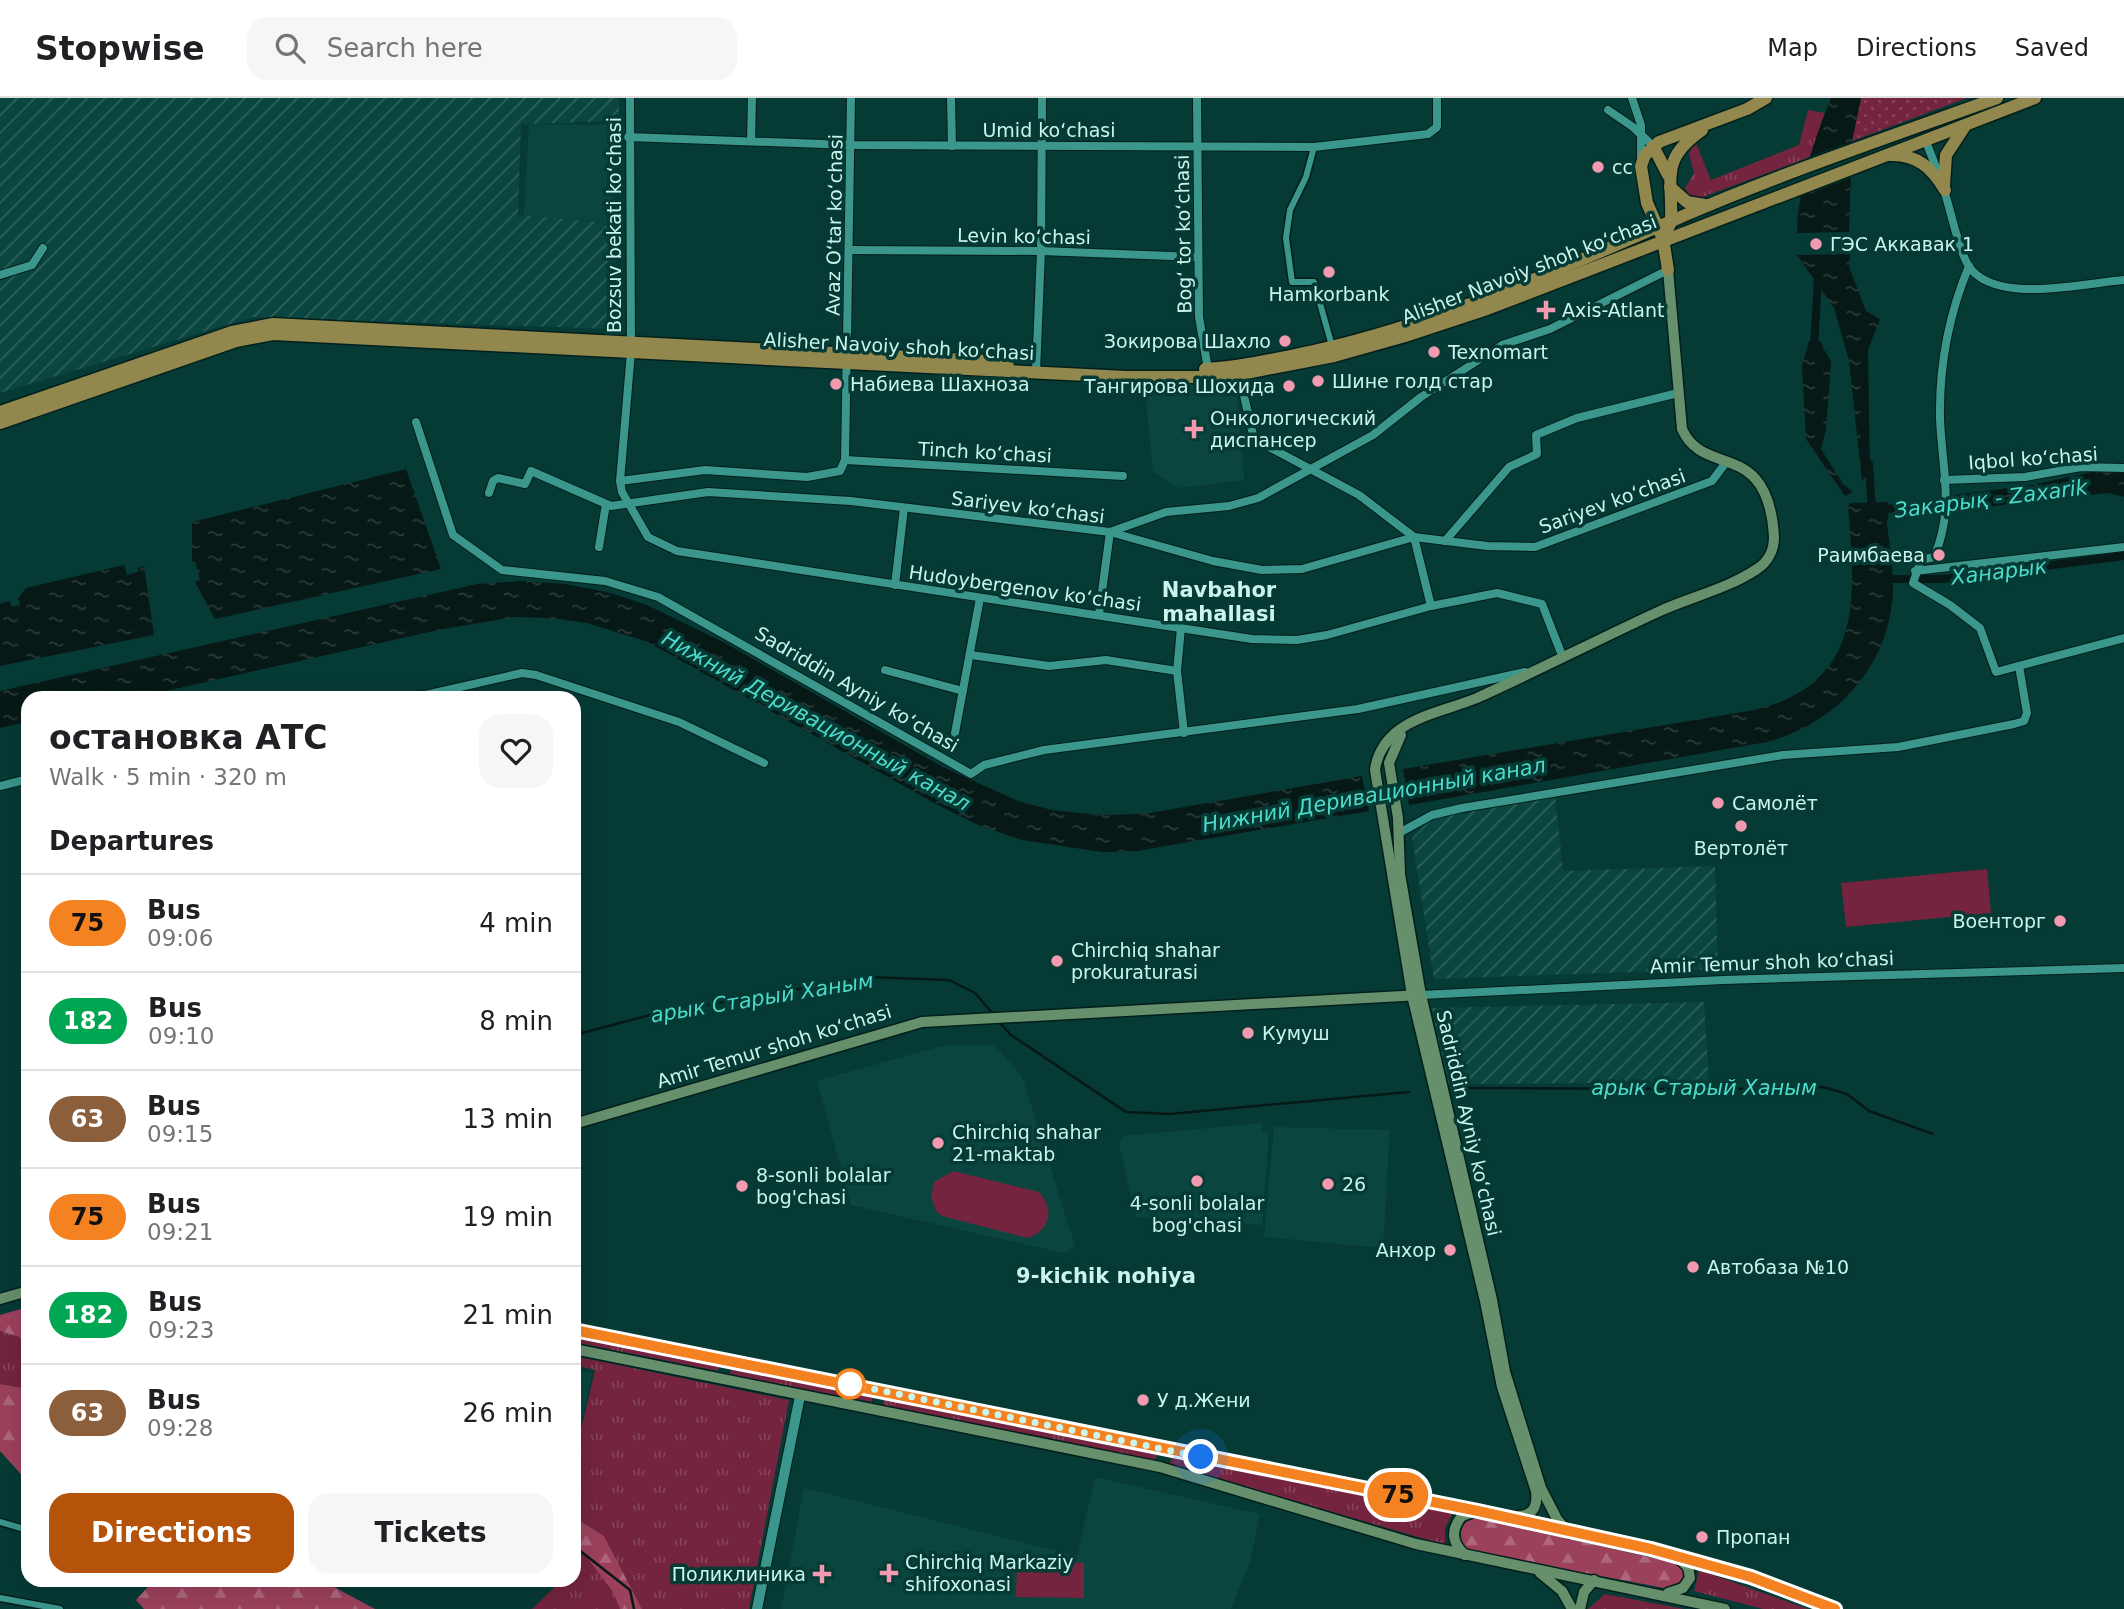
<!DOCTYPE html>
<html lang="en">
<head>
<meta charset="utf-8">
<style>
  :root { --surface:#fff; --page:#f6f6f6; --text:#202124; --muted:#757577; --line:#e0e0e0; --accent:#b45309 }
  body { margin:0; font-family:"DejaVu Sans",sans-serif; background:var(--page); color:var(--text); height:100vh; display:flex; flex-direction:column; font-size:26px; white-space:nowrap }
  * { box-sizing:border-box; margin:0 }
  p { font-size:23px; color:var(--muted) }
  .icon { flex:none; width:38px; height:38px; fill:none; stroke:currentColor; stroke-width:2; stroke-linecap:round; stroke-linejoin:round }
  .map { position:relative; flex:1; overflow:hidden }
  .panel { position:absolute; left:21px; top:593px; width:560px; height:896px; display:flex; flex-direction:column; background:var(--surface); border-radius:21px; box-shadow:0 7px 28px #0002 }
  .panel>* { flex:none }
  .badge { padding:0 14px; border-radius:23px; font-size:24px; line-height:46px }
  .you { position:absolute; width:35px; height:35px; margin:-18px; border:5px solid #fff; border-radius:50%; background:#1a73e8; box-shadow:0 0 0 10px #1a73e833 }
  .map>.badge { position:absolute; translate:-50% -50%; box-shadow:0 0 0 4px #fff }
  h2 { padding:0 28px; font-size:26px; line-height:63px }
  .round { display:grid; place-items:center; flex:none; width:74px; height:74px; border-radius:21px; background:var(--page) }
  .summary { display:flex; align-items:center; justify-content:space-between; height:119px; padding:0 28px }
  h1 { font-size:33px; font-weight:700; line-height:52px }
  .action { display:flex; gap:14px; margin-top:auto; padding:14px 28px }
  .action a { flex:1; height:80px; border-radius:21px; background:var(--accent); color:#fff; font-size:28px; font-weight:700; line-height:80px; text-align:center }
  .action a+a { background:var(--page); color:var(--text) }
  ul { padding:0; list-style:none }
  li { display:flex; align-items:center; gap:21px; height:98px; padding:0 28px; border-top:2px solid var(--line) }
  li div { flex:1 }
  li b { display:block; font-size:26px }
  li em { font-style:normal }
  li .badge { min-width:77px; font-weight:700; text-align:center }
  header { display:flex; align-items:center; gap:42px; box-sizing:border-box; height:98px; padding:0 35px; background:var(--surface); border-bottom:2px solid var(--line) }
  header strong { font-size:33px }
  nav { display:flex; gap:38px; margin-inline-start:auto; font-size:24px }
  .search { width:490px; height:63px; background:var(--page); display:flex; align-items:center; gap:18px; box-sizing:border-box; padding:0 24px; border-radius:21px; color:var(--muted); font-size:26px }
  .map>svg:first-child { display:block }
  .built { fill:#0a463f }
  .industrial { fill:url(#industrial-furrows) }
  .grass { fill:url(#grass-tufts) }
  .forest { fill:url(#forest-firs) }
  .park { fill:url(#park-dots) }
  .pitch { fill:#74243e }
  .water { fill:url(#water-ripples) }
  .pier { fill:#063a35 }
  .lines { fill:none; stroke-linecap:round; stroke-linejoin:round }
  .stream { stroke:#071917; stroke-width:2.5 }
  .canal { stroke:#071917; stroke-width:8 }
  .pedestrian-casing { stroke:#031f1c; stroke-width:9 }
  .minor-casing { stroke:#031f1c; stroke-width:10 }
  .tertiary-casing { stroke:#031f1c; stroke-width:12 }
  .secondary-casing { stroke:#031f1c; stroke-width:13 }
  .primary-casing { stroke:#031f1c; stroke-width:15 }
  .pedestrian { stroke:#3b968b; stroke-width:6 }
  .minor { stroke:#3b968b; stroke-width:8 }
  .tertiary { stroke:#3b968b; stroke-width:10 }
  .secondary { stroke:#668f6c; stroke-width:10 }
  .primary { stroke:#92884d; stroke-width:12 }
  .line-casing { stroke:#fff; stroke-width:16 }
  .line { stroke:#f58220; stroke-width:10 }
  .walk { stroke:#cbf4ed; stroke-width:7; stroke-dasharray:0 12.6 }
  .poi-dot { fill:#f29aaf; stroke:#063a35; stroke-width:2.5 }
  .stop-dot { fill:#fff; stroke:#f58220; stroke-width:3.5 }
  .labels { text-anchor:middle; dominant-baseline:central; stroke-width:7; stroke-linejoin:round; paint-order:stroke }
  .street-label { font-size:19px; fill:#cbf4ed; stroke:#063a35 }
  .poi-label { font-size:19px; fill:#cbf4ed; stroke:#063a35; text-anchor:start }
  .water-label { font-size:21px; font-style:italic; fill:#4cdbca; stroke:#063a35 }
  .neighbourhood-label { font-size:21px; font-weight:bold; fill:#cbf4ed; stroke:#063a35 }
</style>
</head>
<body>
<header>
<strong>Stopwise</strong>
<div class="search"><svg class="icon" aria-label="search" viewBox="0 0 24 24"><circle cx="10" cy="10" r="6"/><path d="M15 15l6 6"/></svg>Search here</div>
<nav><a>Map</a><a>Directions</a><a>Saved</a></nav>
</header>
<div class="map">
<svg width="2124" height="1511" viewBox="0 0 2124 1511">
  <defs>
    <pattern id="industrial-furrows" width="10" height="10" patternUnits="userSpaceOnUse" patternTransform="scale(1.75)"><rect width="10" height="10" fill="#0a463f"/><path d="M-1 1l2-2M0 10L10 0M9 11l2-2" fill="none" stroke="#2c615b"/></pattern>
    <pattern id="grass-tufts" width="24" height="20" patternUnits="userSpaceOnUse" patternTransform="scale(1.75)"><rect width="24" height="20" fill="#74243e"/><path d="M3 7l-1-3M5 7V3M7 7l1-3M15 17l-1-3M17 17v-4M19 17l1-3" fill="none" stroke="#86445a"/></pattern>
    <pattern id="forest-firs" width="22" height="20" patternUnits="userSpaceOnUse" patternTransform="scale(1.75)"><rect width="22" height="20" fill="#9c415c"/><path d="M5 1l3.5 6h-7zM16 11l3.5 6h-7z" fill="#ad667c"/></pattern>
    <pattern id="park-dots" width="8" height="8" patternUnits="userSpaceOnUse" patternTransform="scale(1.75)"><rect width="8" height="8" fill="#74243e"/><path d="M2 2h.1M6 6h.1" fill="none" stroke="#86445a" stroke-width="1.8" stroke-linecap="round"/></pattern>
    <pattern id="water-ripples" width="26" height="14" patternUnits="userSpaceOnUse" patternTransform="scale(1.75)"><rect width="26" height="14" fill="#071917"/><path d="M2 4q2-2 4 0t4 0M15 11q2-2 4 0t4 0" fill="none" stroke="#2a3b39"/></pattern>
  </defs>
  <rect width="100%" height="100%" fill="#063a35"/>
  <g class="built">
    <polygon points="529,26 616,27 613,124 524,118"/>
    <polygon points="1236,283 1244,382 1178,390 1153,374 1145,289"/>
    <polygon points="945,947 994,947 1022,978 1075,1148 1064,1155 851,1107 817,983"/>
    <polygon points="1263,1025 1262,1033 1269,1035 1262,1127 1136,1119 1119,1046 1123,1038"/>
    <polygon points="1274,1029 1390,1032 1383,1150 1264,1139"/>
    <polygon points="574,1272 592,1275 574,1361"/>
    <polygon points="1095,1379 1260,1416 1250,1464 1231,1511 781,1511 804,1390 1077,1458"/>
  </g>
  <g class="industrial">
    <polygon points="0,0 619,0 619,23 521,26 518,117 612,125 617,231 253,219 0,295"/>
    <polygon points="1555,698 1563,773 1715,768 1718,871 1434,881 1412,740 1431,721"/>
    <polygon points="1704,904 1709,984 1446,986 1432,910"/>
  </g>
  <g class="grass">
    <polygon points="1808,12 1825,15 1810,59 1697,101 1689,98 1685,90 1694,75 1689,56 1695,43 1711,82 1799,47"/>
    <polygon points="0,1233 19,1239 28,1250 28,1291 0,1286"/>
    <polygon points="575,1237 719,1268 718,1273 574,1244"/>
    <polygon points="574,1258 789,1302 749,1511 642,1511 604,1438 574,1419 574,1361 595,1272 574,1267"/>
    <polygon points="731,1270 873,1298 872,1304 730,1277"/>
    <polygon points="884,1300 1157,1355 1155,1362 883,1307"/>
    <polygon points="1173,1359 1453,1414 1445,1430 1445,1447 1169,1366"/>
    <polygon points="574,1438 613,1494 620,1511 532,1511 562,1482 574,1482"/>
    <polygon points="1699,1472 1808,1511 1763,1511 1694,1493"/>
    <polygon points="1605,1496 1684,1511 1588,1511"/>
  </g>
  <g class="forest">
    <polygon points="28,1209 28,1250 19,1239 0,1233 0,1217"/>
    <polygon points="0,1286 28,1291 28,1384 0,1353"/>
    <polygon points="574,1419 604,1438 642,1511 620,1511 613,1494 574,1442"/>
    <path d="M1476,1420L1675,1465L1683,1471L1684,1479L1680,1487L1669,1491L1470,1453C1459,1445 1458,1434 1466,1424Z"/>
    <polygon points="154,1482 321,1482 375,1511 144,1511 136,1502"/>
  </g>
  <polygon class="park" points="1861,0 1967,0 1852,43"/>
  <g class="pitch">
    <polygon points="1987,771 1991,815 1846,829 1841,785"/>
    <path d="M953,1073L1039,1094C1055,1111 1050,1133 1028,1140L942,1118L936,1113L931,1099L934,1084Z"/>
    <polygon points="1017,1464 1084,1465 1084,1500 1016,1499"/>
  </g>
  <g class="water">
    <path d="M1831,0H1861L1852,43L1849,134L1797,135C1798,89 1814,42 1831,0Z"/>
    <polygon points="1850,156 1849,169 1866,213 1880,221 1868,252 1870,373 1862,383 1849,263 1834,210 1797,157"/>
    <polygon points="1809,243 1820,243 1831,264 1826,332 1821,351 1843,386 1853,394 1845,398 1806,341 1802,268"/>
    <polygon points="406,371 441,471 215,521 195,484 200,482 195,463 192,464 192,424"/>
    <polygon points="2092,374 2124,375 2124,399 2108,395 1951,413 1949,407 1954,397 2032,387"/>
    <path d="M1888,404L1885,412C1888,436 1893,462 1893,487C1893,564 1839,625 1767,644L1409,707L1403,671L1754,612C1864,586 1856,500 1848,408L1850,405Z"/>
    <polygon points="124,467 127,477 138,474 138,470 144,468 154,537 0,568 0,506 10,503 12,509 20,507 18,500 26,490"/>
    <polygon points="522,483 565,486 607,494 647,507 725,545 943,669 1018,703 1052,712 1097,717 1144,716 1362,678 1369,713 1137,753 1102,754 1022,742 978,727 936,706 648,544 587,525 549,520 514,519 438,532 135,600 28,600 28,624 0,630 0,593 477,486"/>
  </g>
  <polygon class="pier" points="1856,42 1853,79 1797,100 1806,60"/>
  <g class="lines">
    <g class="stream">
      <polyline points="999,924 1011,937 1126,1014 1170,1016 1409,994"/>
      <polyline points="574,937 658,915 868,879 949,882 975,895 993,916"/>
      <polyline points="1464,990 1729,991 1823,989 1847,996 1869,1013 1933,1036"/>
      <polyline points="574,1448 630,1492 634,1511"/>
    </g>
    <g class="canal">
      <polyline points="1814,251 1818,180"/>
      <polyline points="1869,366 1872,412"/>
      <polyline points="1884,420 1885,411 1951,407"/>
      <polyline points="1884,481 1943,481 2124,458"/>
      <polyline points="1357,700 1416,689"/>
    </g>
    <g class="pedestrian-casing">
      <g id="pedestrian">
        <polyline points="1314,49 1306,79 1290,112 1286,140 1292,184 1314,184 1332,248"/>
        <polyline points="0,1424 28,1432"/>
        <polyline points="0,1500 60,1511"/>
      </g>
    </g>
    <g class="minor-casing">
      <g id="minor">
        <polyline points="630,0 631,254 620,383 622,394 648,439 677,453 1252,541 1297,542 1327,537 1431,508 1497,495 1542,506 1563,560"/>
        <polyline points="951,0 952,48"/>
        <polyline points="1197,0 1199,219 1208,271"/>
        <polyline points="1632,0 1641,27 1641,62"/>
        <polyline points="1608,12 1633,29 1653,48"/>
        <polyline points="628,39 850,47 1314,49 1428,36 1437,29 1437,0"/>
        <polyline points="1925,41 1939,77"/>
        <polyline points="751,43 752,0"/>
        <path d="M1943,89C1951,112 1957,148 1968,167C1993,208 2085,185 2124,182"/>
        <polyline points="850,152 1041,153 1197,159"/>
        <path d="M1969,168C1949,216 1939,269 1940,321C1942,371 1955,411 1934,459L1921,462L1913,485L1950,507L1980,530L1996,574L2124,540"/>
        <polyline points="0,177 32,167 43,150"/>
        <polyline points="1036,274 1041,153 1042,0"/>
        <polyline points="1239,276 1254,341 1359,397 1414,439 1431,508"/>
        <polyline points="416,324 453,437 502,472 605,483 658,499 971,676 984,667 1044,652 1358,611 1525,574"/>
        <polyline points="845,362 1123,378"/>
        <polyline points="1944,382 2025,379 2081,369 2124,370"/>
        <polyline points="620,383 705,372 807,379 840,373 845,362 851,0"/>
        <polyline points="489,395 493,383 498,380 525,386 531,373 611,408 708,394 851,403 1110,434 1213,463 1262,472 1302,471 1414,439 1487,448 1535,449 1712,383 1727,363"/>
        <polyline points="1445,443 1509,369 1537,356 1536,337 1577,320 1678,295"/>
        <polyline points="599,449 606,406"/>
        <polyline points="1915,473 2124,449"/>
        <polyline points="895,487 904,410"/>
        <polyline points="1099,516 1110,434 1166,414 1229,408 1258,400 1373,337 1421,299 1502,247 1550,231 1668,172"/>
        <polyline points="1181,530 1177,573 1184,635"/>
        <polyline points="971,557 1049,568 1106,562 1177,573"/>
        <polyline points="885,572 963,593"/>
        <polyline points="412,600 522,575 536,577 679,624 764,665"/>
        <polyline points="955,635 980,500"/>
        <polyline points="0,688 28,681"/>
        <polyline points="1399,735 1432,717 1462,710 1783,657 1898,649 2014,626 2024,623 2027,615 2019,568"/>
        <polyline points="1421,897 1723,882 2124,870"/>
      </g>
    </g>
    <g class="tertiary-casing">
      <polyline id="tertiary" points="757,1511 800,1298"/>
    </g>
    <g class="secondary-casing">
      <g id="secondary">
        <polyline points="1401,637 1389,665 1398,720 1400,776 1421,897 1492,1202 1505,1274 1541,1390 1557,1421 1569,1435"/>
        <polyline points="574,1026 922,924 1421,897"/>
        <polyline points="0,1201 28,1193"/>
        <polyline points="574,1232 1478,1413 1651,1451 1751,1479 1835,1511"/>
        <polyline points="574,1251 1160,1369 1416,1446 1725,1511"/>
        <path d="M1503,1419C1525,1419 1539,1418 1536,1393L1502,1289L1485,1203L1412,897L1375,672C1377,656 1386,642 1399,632C1420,616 1453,610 1477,600C1539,572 1599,541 1660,513C1691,499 1729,490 1757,471C1768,464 1774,452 1774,439C1768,339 1704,381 1682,331L1668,172"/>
        <path d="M1465,1457C1452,1445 1450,1432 1462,1418L1476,1413"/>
        <polyline points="1540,1475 1562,1493 1572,1511"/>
        <polyline points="1668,1495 1683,1490 1690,1480 1688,1469 1678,1460"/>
        <polyline points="1580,1511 1584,1494 1594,1482"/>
      </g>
    </g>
    <g class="primary-casing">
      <g id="primary">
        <polyline points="1653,48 1668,77"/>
        <path d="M1890,57C1917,56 1932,70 1945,92"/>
        <polyline points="1944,87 1946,57 1965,28"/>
        <polyline points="1670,89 1687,104 1705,107"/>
        <path d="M1668,130L1671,124C1673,80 1659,62 1702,32"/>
        <polyline points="1668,172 1663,141 1647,105 1641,68 1645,57 1659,44 1747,11 1766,0"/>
        <path d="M1205,271C1240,269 1275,261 1310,254C1440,225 1561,171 1683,118C1785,74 1892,38 1997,0"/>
        <polyline points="0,314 232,234 273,226 1008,264"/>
        <polyline points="0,325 236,243 273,236 1126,279 1208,279 1246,275 1334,258 1405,238 1487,211 2035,0"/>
      </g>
    </g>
    <use href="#pedestrian" class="pedestrian"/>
    <use href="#minor" class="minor"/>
    <use href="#tertiary" class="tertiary"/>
    <use href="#secondary" class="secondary"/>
    <use href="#primary" class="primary"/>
  </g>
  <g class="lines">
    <g class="line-casing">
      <polyline id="line" points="574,1232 1478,1413 1651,1451 1751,1479 1835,1511"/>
    </g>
    <use href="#line" class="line"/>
    <polyline class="walk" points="850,1286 1201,1359"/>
  </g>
  <g class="poi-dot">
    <circle cx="1598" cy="69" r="7"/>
    <circle cx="1816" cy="146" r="7"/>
    <circle cx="1329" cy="174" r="7"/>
    <path d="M1542.5 201.5h7v7h7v7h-7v7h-7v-7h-7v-7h7z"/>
    <circle cx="1285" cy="243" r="7"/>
    <circle cx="1434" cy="254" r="7"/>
    <circle cx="1318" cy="283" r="7"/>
    <circle cx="836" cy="286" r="7"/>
    <circle cx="1289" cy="288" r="7"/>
    <path d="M1190.5 320.5h7v7h7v7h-7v7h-7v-7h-7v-7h7z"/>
    <circle cx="1939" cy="457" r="7"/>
    <circle cx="1718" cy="705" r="7"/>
    <circle cx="1741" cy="728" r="7"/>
    <circle cx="2060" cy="823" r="7"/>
    <circle cx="1057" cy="863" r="7"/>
    <circle cx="1248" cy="935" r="7"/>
    <circle cx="938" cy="1045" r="7"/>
    <circle cx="1197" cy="1083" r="7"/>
    <circle cx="1328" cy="1086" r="7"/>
    <circle cx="742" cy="1088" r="7"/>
    <circle cx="1450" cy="1152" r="7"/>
    <circle cx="1693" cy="1169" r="7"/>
    <circle cx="1143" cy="1302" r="7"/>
    <circle cx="1702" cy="1439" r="7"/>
    <path d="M885.5 1464.5h7v7h7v7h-7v7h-7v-7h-7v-7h7z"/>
    <path d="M818.5 1465.5h7v7h7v7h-7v7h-7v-7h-7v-7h7z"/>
  </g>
  <circle class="stop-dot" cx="850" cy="1286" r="14"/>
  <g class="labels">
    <g class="street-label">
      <text x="1049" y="32">Umid ko‘chasi</text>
      <text transform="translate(614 127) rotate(-90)">Bozsuv bekati ko‘chasi</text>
      <text transform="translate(834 127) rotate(-89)">Avaz O‘tar ko‘chasi</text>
      <text transform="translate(1183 136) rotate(-91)">Bog‘ tor ko‘chasi</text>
      <text transform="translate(1024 138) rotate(1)">Levin ko‘chasi</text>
      <text transform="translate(1529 171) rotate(-21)">Alisher Navoiy shoh koʻchasi</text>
      <text transform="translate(899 248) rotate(3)">Alisher Navoiy shoh koʻchasi</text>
      <text transform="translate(985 354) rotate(3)">Tinch ko‘chasi</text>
      <text transform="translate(2033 360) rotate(-4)">Iqbol koʻchasi</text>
      <text transform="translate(1612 403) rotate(-20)">Sariyev ko‘chasi</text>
      <text transform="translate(1028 409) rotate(7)">Sariyev ko‘chasi</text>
      <text transform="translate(1025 490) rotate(8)">Hudoybergenov ko‘chasi</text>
      <text transform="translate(857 591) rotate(30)">Sadriddin Ayniy ko‘chasi</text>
      <text transform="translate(1772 864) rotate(-2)">Amir Temur shoh ko‘chasi</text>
      <text transform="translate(774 948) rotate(-17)">Amir Temur shoh ko‘chasi</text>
      <text transform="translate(1469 1025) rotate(77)">Sadriddin Ayniy ko‘chasi</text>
    </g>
    <g class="poi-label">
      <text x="1612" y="69">cc</text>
      <text x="1830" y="146">ГЭС Аккавак 1</text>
      <text x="1329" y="196" text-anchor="middle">Hamkorbank</text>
      <text x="1562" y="212">Axis-Atlant</text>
      <text x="1271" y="243" text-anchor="end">Зокирова Шахло</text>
      <text x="1448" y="254">Texnomart</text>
      <text x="1332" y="283">Шине голд стар</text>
      <text x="850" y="286">Набиева Шахноза</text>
      <text x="1275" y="288" text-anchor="end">Тангирова Шохида</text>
      <text x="1210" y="320">Онкологический<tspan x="1210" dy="22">диспансер</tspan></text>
      <text x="1925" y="457" text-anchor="end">Раимбаева</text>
      <text x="1732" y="705">Самолёт</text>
      <text x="1741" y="750" text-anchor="middle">Вертолёт</text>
      <text x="2046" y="823" text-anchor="end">Военторг</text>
      <text x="1071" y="852">Chirchiq shahar<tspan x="1071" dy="22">prokuraturasi</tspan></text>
      <text x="1262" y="935">Кумуш</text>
      <text x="952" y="1034">Chirchiq shahar<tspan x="952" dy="22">21-maktab</tspan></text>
      <text x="756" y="1077">8-sonli bolalar<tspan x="756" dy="22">bog'chasi</tspan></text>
      <text x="1342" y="1086">26</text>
      <text x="1197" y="1105" text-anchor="middle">4-sonli bolalar<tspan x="1197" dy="22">bog'chasi</tspan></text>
      <text x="1436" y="1152" text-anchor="end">Анхор</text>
      <text x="1707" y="1169">Автобаза №10</text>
      <text x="1157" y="1302">У д.Жени</text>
      <text x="1716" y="1439">Пропан</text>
      <text x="905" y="1464">Chirchiq Markaziy<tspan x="905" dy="22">shifoxonasi</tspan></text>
      <text x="806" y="1476" text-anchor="end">Поликлиника</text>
    </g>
    <g class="water-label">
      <text transform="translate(1991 401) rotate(-7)">Закарық - Zaxarik</text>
      <text transform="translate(1999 474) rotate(-7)">Ханарык</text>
      <text transform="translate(816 623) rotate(29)">Нижний Деривационный канал</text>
      <text transform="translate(1374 697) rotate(-10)">Нижний Деривационный канал</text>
      <text transform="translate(762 900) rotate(-9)">арык Старый Ханым</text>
      <text x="1704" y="990">арык Старый Ханым</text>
    </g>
    <g class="neighbourhood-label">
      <text x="1219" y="492">Navbahor<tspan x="1219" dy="24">mahallasi</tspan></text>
      <text x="1106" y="1178">9-kichik nohiya</text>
    </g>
  </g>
</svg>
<div class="you" style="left:1201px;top:1359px"></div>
<b class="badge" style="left:1398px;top:1397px;background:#f58220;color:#111">75</b>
<section class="panel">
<div class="summary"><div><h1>остановка АТС</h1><p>Walk · 5 min · 320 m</p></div><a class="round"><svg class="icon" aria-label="heart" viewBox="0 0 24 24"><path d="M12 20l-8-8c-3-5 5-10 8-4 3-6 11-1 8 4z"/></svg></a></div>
<h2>Departures</h2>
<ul>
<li><span class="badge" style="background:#f58220;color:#111">75</span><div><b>Bus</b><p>09:06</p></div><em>4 min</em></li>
<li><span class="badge" style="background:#00a651;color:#fff">182</span><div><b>Bus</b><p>09:10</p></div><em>8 min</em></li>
<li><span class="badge" style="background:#8b5e3c;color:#fff">63</span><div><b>Bus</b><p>09:15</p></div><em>13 min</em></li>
<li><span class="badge" style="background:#f58220;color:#111">75</span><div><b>Bus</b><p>09:21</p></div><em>19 min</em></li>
<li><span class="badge" style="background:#00a651;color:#fff">182</span><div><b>Bus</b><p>09:23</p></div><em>21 min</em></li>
<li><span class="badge" style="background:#8b5e3c;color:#fff">63</span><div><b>Bus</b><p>09:28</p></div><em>26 min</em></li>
</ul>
<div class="action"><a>Directions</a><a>Tickets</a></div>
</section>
</div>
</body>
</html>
